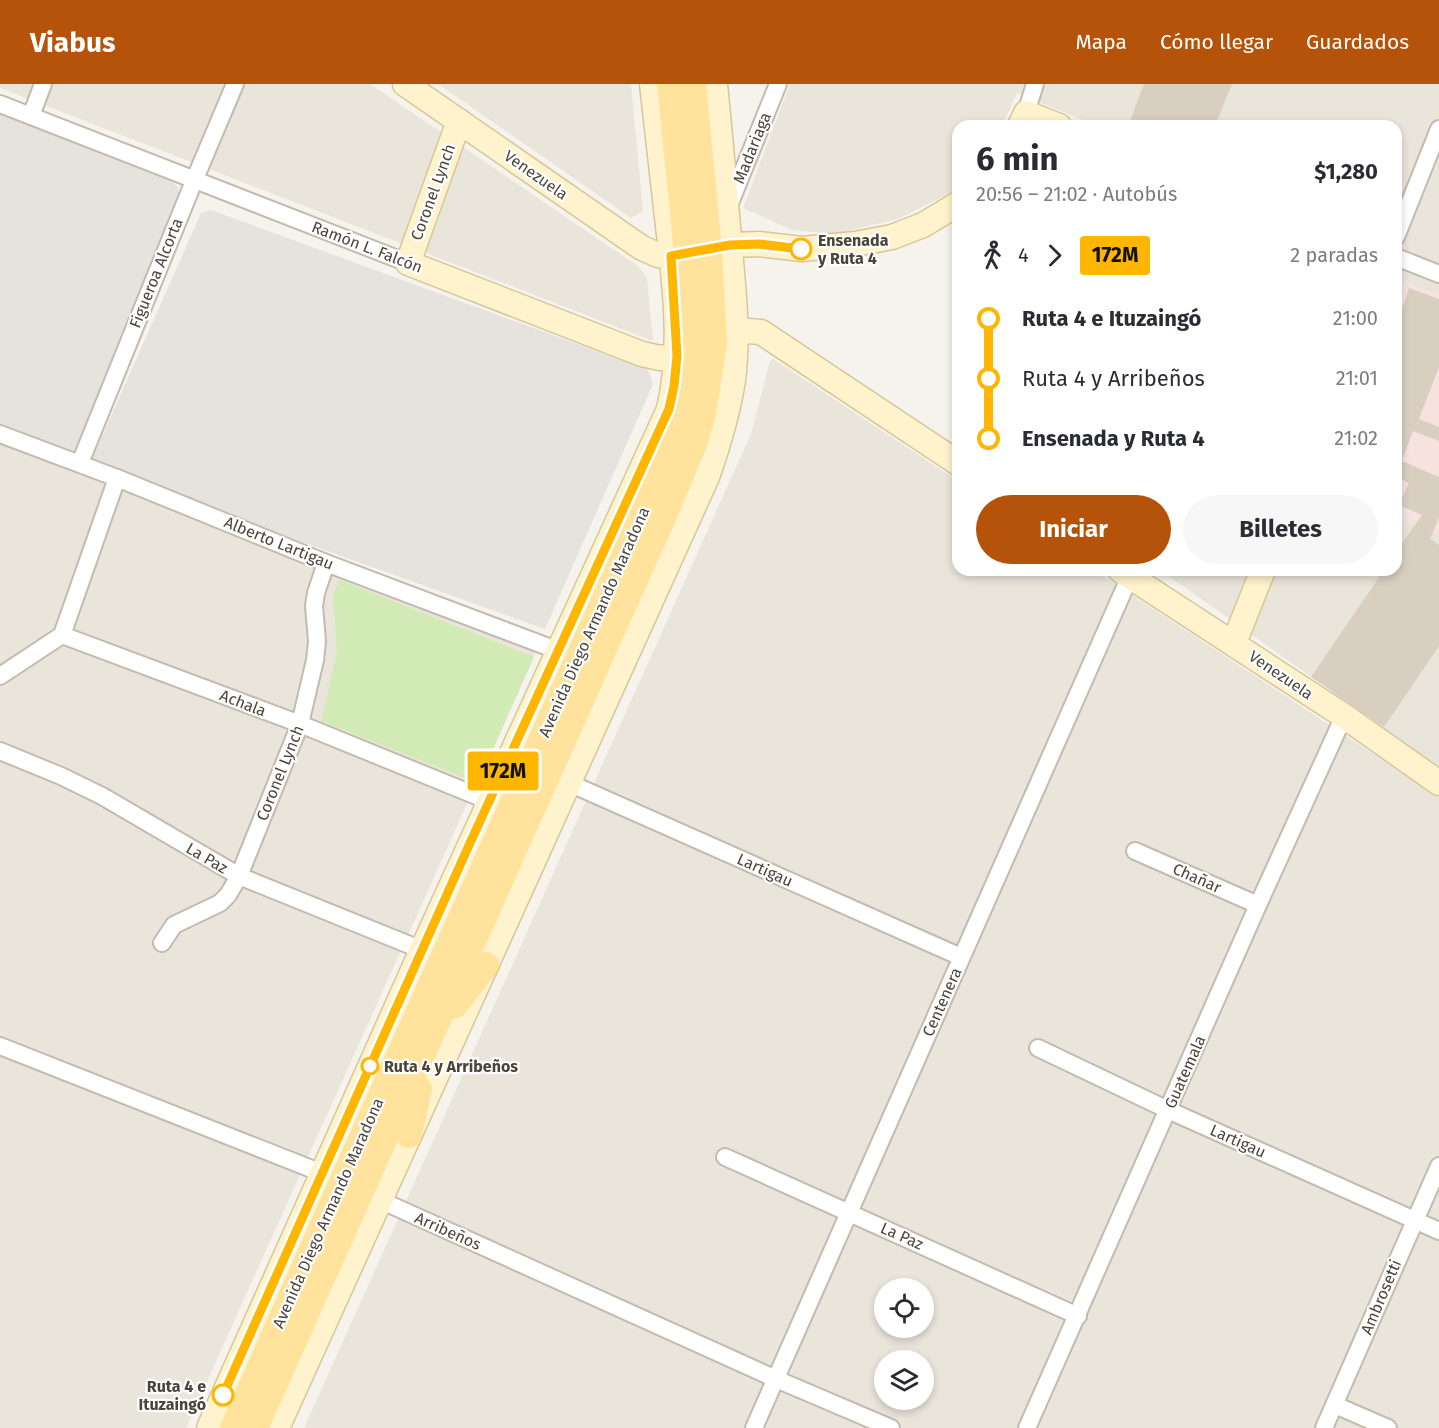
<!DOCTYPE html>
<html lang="es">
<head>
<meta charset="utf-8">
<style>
  :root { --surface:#fff; --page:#f7f7f7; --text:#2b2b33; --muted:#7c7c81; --accent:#b45309 }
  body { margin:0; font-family:"Fira Sans",sans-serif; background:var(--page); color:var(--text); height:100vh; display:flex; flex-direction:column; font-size:22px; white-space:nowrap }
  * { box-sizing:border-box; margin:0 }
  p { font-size:20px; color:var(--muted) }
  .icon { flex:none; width:33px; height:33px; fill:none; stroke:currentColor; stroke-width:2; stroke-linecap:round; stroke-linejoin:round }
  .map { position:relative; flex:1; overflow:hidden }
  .sheet { position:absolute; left:952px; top:36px; width:450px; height:456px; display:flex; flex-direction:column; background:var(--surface); border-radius:18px; box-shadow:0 3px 9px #0003 }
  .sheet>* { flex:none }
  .badge { padding:0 12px; border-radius:4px; font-size:21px; line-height:39px }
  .tools { position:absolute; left:874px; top:1194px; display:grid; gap:12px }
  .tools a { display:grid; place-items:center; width:60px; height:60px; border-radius:50%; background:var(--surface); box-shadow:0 3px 9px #0003; font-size:30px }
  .map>.badge { position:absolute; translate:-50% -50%; box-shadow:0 0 0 3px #fff }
  .legs { display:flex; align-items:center; gap:9px; height:66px; padding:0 24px; font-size:20px }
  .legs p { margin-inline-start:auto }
  .summary { display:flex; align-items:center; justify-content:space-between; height:102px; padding:0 24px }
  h1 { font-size:33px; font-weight:700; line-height:45px }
  .button { display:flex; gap:12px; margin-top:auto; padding:12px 24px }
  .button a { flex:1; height:69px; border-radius:36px; background:var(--accent); color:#fff; font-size:24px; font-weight:700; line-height:69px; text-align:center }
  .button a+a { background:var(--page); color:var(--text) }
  ul { padding:0 24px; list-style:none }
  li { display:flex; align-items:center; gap:21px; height:60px; font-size:22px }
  li i { display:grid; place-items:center; width:9px; height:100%; margin:0 8px; background:currentColor }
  li i::after { content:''; width:15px; height:15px; margin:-8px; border:4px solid; border-radius:50%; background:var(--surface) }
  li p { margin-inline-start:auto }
  li:first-child i { background:linear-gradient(#0000 50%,currentColor 0) }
  li:last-child i { background:linear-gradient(currentColor 50%,#0000 0) }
  header { display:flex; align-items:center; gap:36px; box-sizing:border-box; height:84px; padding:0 30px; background:var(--accent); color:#fff }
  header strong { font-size:28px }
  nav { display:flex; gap:33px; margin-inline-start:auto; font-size:21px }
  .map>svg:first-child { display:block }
  .residential { fill:#eae5da; fill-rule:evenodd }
  .industrial { fill:#e6e2dd }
  .medical { fill:#f6e3e0 }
  .green { fill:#d2eab5 }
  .building { fill:#d8cfc1 }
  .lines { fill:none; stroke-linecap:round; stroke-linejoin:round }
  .street-casing { stroke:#c2bbae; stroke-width:20 }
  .secondary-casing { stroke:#d6c79b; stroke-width:27 }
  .primary-casing { stroke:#e6c16a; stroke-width:28 }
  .street { stroke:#fff; stroke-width:16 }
  .secondary { stroke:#fff3cd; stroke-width:24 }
  .primary { stroke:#ffe39c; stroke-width:26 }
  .line-1-casing { stroke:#fff; stroke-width:14 }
  .line-1 { stroke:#feb600; stroke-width:9 }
  .stop-1-dot { fill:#fff; stroke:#feb600; stroke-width:3 }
  .labels { text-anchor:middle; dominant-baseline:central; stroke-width:4.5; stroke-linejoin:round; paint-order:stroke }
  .street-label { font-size:16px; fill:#4b4439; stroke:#fff }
  .stop-label { font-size:16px; font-weight:bold; fill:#4b4439; stroke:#fff; text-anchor:start }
</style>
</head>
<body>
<header>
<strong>Viabus</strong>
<nav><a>Mapa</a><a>Cómo llegar</a><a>Guardados</a></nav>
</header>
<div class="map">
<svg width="1439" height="1344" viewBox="0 0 1439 1344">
  <rect width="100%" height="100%" fill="#f6f3ec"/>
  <g class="residential">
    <polygon points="0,0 370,0 638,182 647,194 653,257 0,4"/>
    <polygon points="438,0 631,0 643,127 631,134"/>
    <polygon points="790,0 1439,0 1439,683 1160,486 1396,486 1396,42 1097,42 1017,9 1002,42 958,42 958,102 956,106 898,135 833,150 792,146 743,124"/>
    <path d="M773,275L958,397V486H1094L1439,713V1344H304L751,350L770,277ZM885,1204H924V1244H885ZM885,1276H924V1316H885Z"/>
    <polygon points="0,350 543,551 186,1344 0,1344"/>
  </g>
  <g class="industrial">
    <polygon points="0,30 172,98 177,102 178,106 179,113 76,364 72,369 0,348"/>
    <polygon points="211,126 648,286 653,300 545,545 96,384 92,380 92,375 201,129"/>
  </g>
  <polygon class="medical" points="1406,197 1439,211 1439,451 1397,434 1396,202"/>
  <polygon class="green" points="340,496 534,573 478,699 321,637 337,569 333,510"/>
  <g class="building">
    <polygon points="1144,0 1232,0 1215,42 1128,42"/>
    <polygon points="1409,204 1439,215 1439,283 1419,335 1439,343 1439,357 1413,347 1402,377 1439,393 1439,434 1430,455 1439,461 1439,562 1384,643 1311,593 1384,486 1396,486 1396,468 1422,431 1399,421 1409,399 1396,393 1396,219 1403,222"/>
  </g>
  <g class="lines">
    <g class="street-casing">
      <g id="street">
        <polyline points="0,20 408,179"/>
        <polyline points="1026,29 1035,0"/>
        <polyline points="31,32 43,0"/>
        <polyline points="728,124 778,0"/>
        <polyline points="1396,153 1439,45"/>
        <polyline points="1396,173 1439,190"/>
        <polyline points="0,350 117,394 326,479 559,567"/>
        <polyline points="80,379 194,97 235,0"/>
        <polyline points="62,551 300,640 489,717"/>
        <polyline points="0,592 62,551 117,394"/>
        <polyline points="0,667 61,692 102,712 239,792 422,866"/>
        <polyline points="569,699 961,873"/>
        <polyline points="1135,767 1258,821"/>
        <polyline points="162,859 174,841 220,819 228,811 239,792 300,640 315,576 317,557 314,522 316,509 326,479"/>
        <polyline points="0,962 332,1093"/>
        <polyline points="1038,964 1168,1026 1439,1147"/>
        <polyline points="725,1073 1078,1232"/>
        <polyline points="371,1112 776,1295 891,1344"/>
        <polyline points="1335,1321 1388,1344"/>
        <polyline points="754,1344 1130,492"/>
        <polyline points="1027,1344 1258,821 1344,632"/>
        <polyline points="1324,1344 1439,1082"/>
      </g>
    </g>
    <g class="secondary-casing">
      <g id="secondary">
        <polyline points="405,0 642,164 658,171 671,172 730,161 759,160 802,165 855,160 892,153 923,141 958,120"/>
        <polyline points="459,37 408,179 642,270 660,274 677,272 694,268 747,247 761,248 958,379"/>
        <polyline points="1020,42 1026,29 1059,42"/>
        <polyline points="1120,486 1344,632 1439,699"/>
        <polyline points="1234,559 1263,486"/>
        <path d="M209,1344L422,866L669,325C683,264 675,203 668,142C663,95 657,47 652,0"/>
        <path d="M277,1344L707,393C718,362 728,329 733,296C739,249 733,202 729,155C725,103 720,52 715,0"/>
      </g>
    </g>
    <g class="primary-casing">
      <g id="primary">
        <polyline points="455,921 486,881"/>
        <polyline points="409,1051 419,1005"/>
        <polyline points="233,1344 342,1098 668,375 684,333 692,291 694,268 693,238 687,169 670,0"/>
        <polyline points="255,1344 665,429 694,360 703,330 714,259 709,165 693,0"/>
      </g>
    </g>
    <use href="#street" class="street"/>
    <use href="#secondary" class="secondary"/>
    <use href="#primary" class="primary"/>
  </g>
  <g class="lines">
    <g class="line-1-casing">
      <polyline id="line-1" points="223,1311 470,759 669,325 674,302 677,272 671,172 730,161 759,160 801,165"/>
    </g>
    <use href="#line-1" class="line-1"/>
  </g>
  <g class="stop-1-dot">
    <circle cx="801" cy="165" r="10"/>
    <circle cx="370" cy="982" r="8"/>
    <circle cx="223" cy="1311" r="10"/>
  </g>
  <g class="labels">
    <g class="street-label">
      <text transform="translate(752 64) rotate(-68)">Madariaga</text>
      <text transform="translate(536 91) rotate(35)">Venezuela</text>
      <text transform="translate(433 108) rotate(-70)">Coronel Lynch</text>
      <text transform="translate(367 163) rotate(21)">Ramón L. Falcón</text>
      <text transform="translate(156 189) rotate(-68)">Figueroa Alcorta</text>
      <text transform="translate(279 459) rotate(22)">Alberto Lartigau</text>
      <text transform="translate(594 538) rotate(-66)">Avenida Diego Armando Maradona</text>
      <text transform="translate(1281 591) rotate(34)">Venezuela</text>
      <text transform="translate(243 619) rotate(21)">Achala</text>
      <text transform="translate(280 689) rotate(-68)">Coronel Lynch</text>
      <text transform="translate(207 774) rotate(30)">La Paz</text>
      <text transform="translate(765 786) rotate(24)">Lartigau</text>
      <text transform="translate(1197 794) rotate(24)">Chañar</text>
      <text transform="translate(942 918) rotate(-66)">Centenera</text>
      <text transform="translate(1185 988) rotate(-66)">Guatemala</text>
      <text transform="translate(1238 1057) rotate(24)">Lartigau</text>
      <text transform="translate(328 1129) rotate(-66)">Avenida Diego Armando Maradona</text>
      <text transform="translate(448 1147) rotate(24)">Arribeños</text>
      <text transform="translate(902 1152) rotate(24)">La Paz</text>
      <text transform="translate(1381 1213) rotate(-67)">Ambrosetti</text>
    </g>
    <g class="stop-label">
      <text x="818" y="156">Ensenada<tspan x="818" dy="18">y Ruta 4</tspan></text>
      <text x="384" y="982">Ruta 4 y Arribeños</text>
      <text x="206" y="1302" text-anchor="end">Ruta 4 e<tspan x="206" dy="18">Ituzaingó</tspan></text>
    </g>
  </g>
</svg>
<div class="tools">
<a><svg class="icon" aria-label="locate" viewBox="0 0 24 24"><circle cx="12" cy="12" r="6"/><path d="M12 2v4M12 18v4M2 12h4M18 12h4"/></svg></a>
<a><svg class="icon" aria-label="layers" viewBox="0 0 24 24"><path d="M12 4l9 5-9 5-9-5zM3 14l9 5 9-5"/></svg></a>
</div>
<b class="badge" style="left:503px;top:687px;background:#feb600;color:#111">172M</b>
<section class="sheet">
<div class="summary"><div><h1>6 min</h1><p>20:56 – 21:02 · Autobús</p></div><b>$1,280</b></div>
<div class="legs"><svg class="icon" aria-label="walk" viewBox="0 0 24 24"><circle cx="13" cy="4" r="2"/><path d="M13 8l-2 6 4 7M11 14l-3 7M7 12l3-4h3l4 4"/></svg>4<svg class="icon" aria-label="forward" viewBox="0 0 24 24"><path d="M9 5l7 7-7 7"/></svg><b class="badge" style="background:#feb600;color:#111">172M</b><p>2 paradas</p></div>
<ul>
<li><i style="color:#feb600"></i><b>Ruta 4 e Ituzaingó</b><p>21:00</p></li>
<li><i style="color:#feb600"></i><span>Ruta 4 y Arribeños</span><p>21:01</p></li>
<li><i style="color:#feb600"></i><b>Ensenada y Ruta 4</b><p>21:02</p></li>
</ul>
<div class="button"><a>Iniciar</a><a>Billetes</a></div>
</section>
</div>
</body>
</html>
